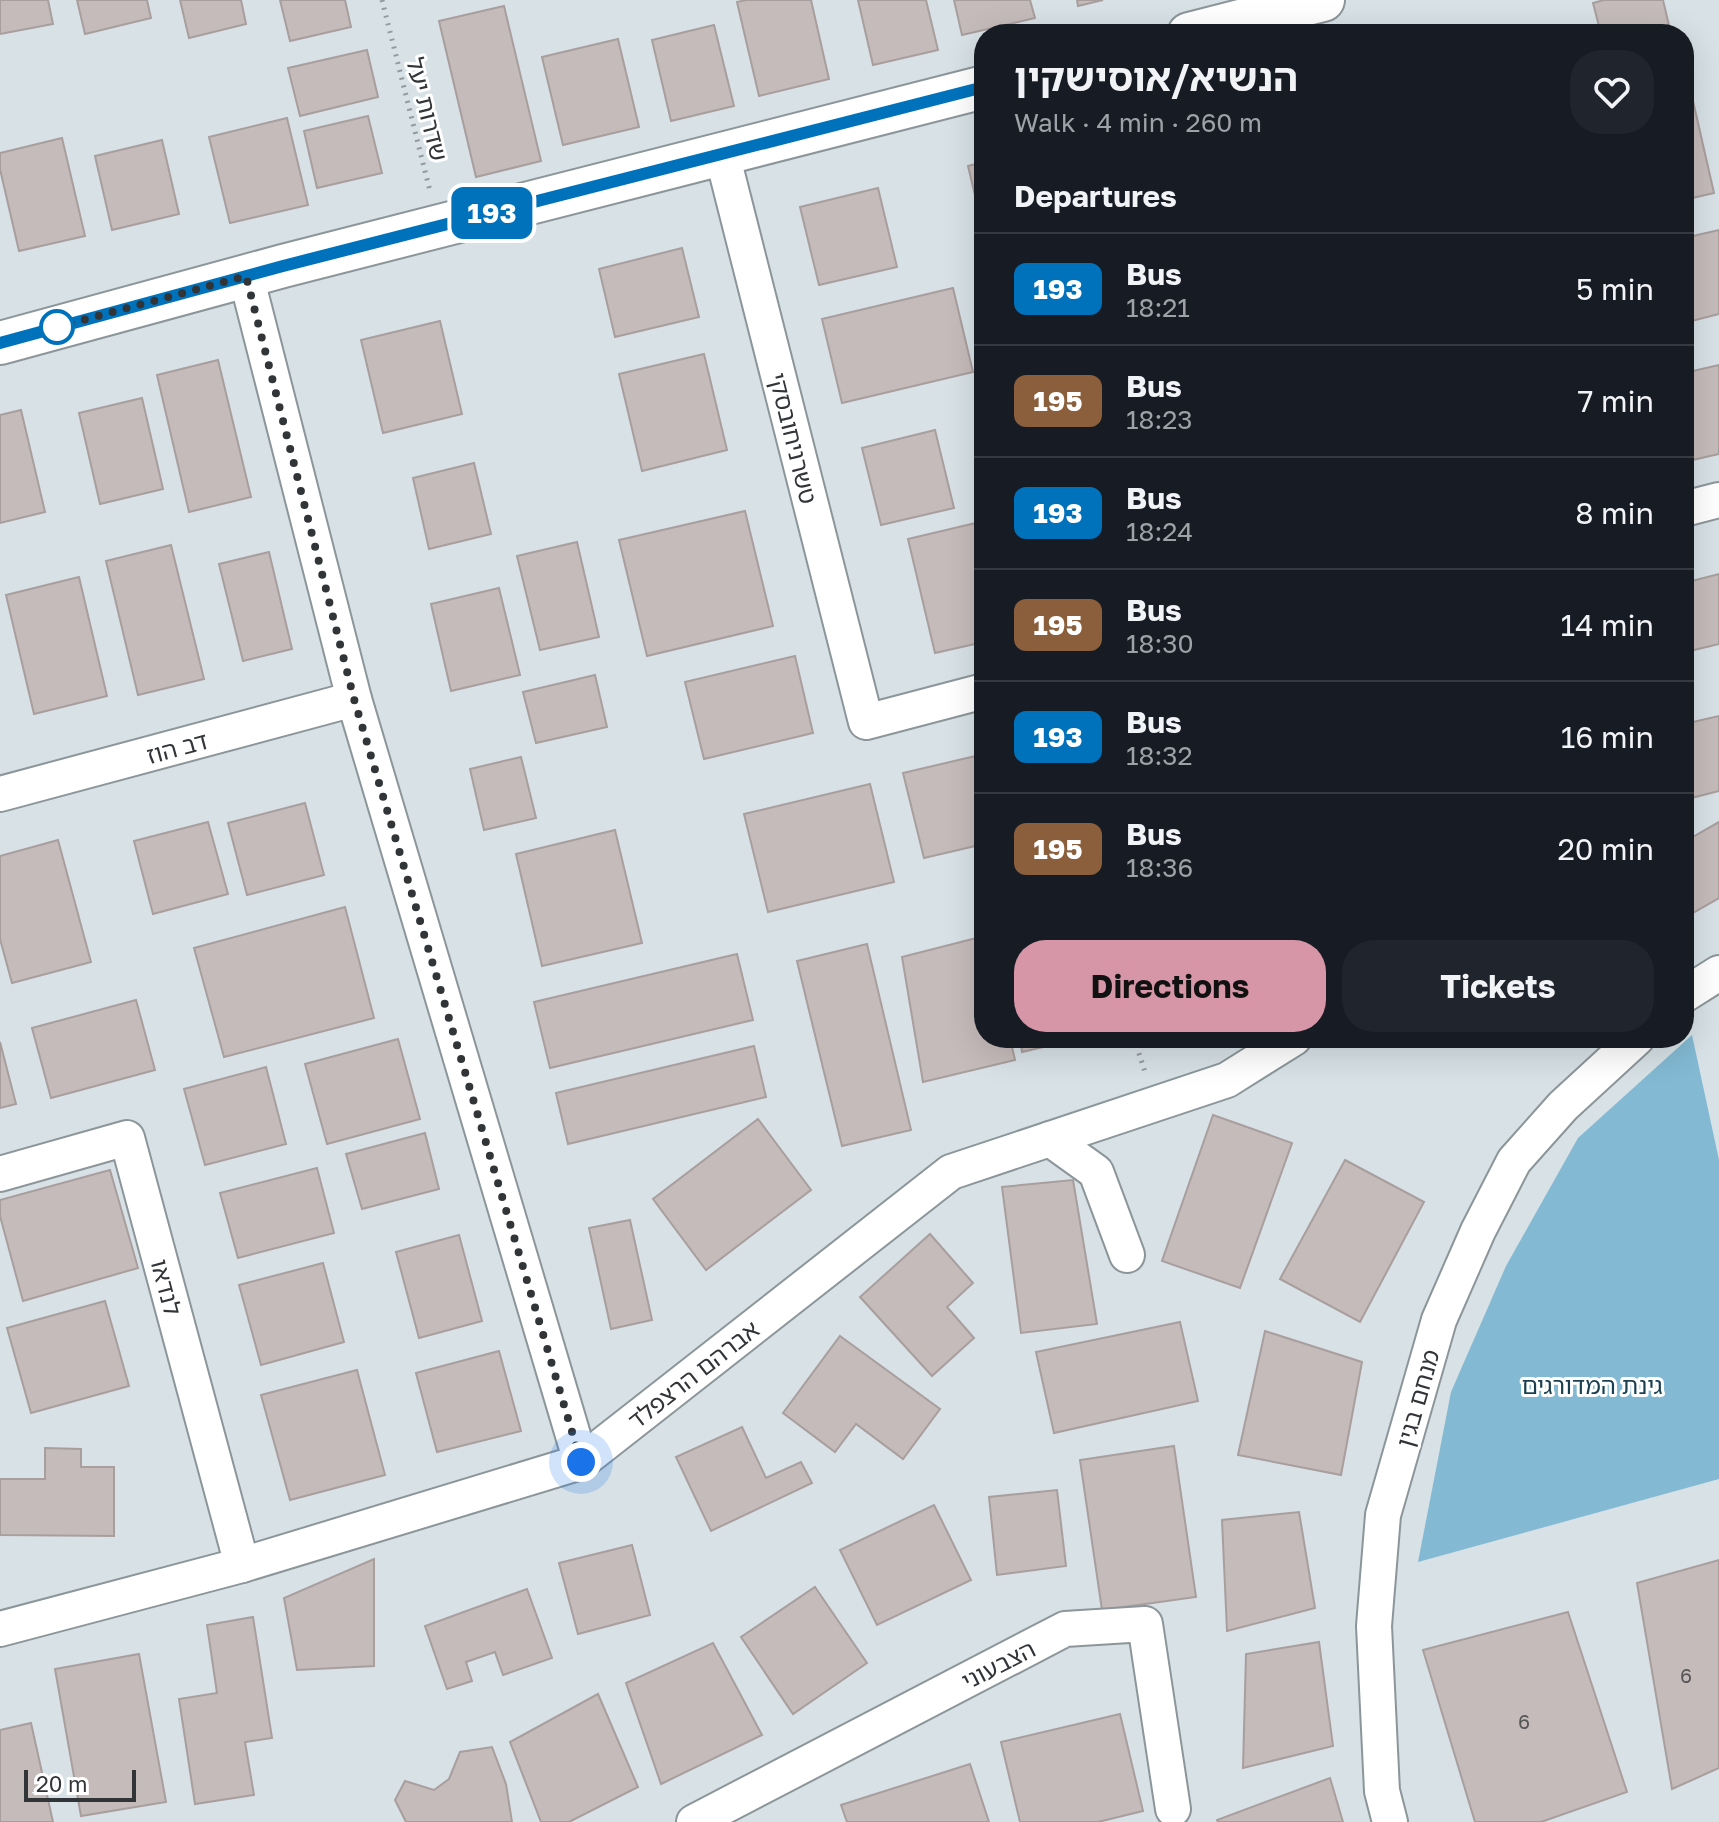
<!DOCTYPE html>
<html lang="en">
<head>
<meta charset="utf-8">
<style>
  :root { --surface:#171b24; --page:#20242c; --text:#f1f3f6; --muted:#9ea1a6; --line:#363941; --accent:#d696a7 }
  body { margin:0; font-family:"Golos Text","Noto Sans Hebrew",sans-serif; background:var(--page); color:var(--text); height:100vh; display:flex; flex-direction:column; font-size:30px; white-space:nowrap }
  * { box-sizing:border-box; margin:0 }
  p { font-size:26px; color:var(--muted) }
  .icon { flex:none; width:44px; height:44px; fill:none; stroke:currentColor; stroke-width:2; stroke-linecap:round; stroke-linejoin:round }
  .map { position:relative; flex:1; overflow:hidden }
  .panel { position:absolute; left:974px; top:24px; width:720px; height:1024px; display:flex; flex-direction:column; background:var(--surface); border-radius:32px; box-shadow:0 8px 32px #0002 }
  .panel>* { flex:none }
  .badge { padding:0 16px; border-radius:12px; font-size:28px; line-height:52px }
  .scale { position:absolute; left:24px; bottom:20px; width:112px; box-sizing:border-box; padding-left:8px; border:4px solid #313537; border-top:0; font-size:22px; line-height:28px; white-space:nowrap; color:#313537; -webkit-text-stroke:6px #fff; paint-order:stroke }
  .you { position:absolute; width:40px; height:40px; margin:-20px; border:6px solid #fff; border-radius:50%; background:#1a73e8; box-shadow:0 0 0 12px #1a73e833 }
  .map>.badge { position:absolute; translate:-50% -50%; box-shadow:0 0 0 4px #fff }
  h2 { padding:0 40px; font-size:30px; line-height:72px }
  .round { display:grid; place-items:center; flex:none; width:84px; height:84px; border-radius:32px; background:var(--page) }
  .headline { display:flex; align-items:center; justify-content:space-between; height:136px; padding:0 40px }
  h1 { font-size:38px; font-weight:700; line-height:60px }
  .cta { display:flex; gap:16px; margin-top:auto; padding:16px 40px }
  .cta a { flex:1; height:92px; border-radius:32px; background:var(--accent); color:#111; font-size:32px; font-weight:700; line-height:92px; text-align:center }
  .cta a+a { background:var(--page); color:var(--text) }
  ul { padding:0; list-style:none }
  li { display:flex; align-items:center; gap:24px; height:112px; padding:0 40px; border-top:2px solid var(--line) }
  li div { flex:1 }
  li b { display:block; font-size:30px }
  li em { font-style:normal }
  li .badge { min-width:88px; font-weight:700; text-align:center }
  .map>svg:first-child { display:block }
  .green { fill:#83b9d3 }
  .building { fill:#c6bbbb; stroke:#a99e9e; stroke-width:2 }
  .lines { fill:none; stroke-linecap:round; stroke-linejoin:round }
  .minor-casing { stroke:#8c969a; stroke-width:38 }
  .tertiary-casing { stroke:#8c969a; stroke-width:46 }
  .path { stroke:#949b9f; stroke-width:5; stroke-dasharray:2 6; stroke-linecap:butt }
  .minor { stroke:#fff; stroke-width:34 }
  .tertiary { stroke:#fff; stroke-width:42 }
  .line-casing { stroke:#fff; stroke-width:18 }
  .line { stroke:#0072bc; stroke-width:12 }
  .walk { stroke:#313537; stroke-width:8; stroke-dasharray:0 14.4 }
  .stop-dot { fill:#fff; stroke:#0072bc; stroke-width:4 }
  .labels { text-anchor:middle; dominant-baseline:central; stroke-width:6; stroke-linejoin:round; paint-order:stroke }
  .number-label { font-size:20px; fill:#565658 }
  .street-label { font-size:24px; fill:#313537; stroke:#fff }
  .park-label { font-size:24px; fill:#193f50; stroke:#fff }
</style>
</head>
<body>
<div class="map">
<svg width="1719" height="1822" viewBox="0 0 1719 1822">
  <rect width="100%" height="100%" fill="#d7e1e6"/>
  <polygon class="green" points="1692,1035 1719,1160 1719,1479 1418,1562 1451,1392 1506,1266 1578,1138"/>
  <g class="building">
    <polygon points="0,0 48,0 53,24 0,34"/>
    <polygon points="77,0 147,0 151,18 85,34"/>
    <polygon points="180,0 241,0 246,24 189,38"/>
    <polygon points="280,0 345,0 351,27 290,41"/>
    <polygon points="746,0 811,0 829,79 759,96 737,2"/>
    <polygon points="858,0 926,0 938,50 873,65"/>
    <polygon points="954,0 1030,0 1035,18 962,35"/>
    <polygon points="1077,0 1103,0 1078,6"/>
    <polygon points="1604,0 1663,0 1671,34 1601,34 1593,3"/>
    <polygon points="504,6 541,161 476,177 439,21"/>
    <polygon points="714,25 734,106 671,121 652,40"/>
    <polygon points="618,39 639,127 563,145 542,57"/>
    <polygon points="367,50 378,97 300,116 288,68"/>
    <polygon points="1693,101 1714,193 1684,200 1684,103"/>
    <polygon points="368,116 382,173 317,188 304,131"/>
    <polygon points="287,118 308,205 230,223 209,137"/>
    <polygon points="62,138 85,236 19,251 0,169 0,153"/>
    <polygon points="162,140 179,214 112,230 95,156"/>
    <polygon points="984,162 984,233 968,166"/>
    <polygon points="878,188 897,267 819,285 800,207"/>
    <polygon points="1719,230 1719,314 1684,323 1684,238"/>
    <polygon points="682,248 699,317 615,337 599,269"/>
    <polygon points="953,288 973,372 842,403 822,319"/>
    <polygon points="440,321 462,414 383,433 361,340"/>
    <polygon points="704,354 727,450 642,471 619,374"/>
    <polygon points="218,360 251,497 189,512 157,375"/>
    <polygon points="1719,365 1719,454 1684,462 1684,373"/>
    <polygon points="142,398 163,489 100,504 79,413"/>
    <polygon points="21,410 45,512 0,523 0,415"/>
    <polygon points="935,430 954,508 881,525 862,448"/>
    <polygon points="474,463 491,534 429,549 413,478"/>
    <polygon points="745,511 773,626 647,656 619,540"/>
    <polygon points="984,521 984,642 935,653 908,539"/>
    <polygon points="577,542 599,637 540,650 517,556"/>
    <polygon points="171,545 204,679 138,695 106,561"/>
    <polygon points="269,552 292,649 243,661 219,564"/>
    <polygon points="1719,574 1719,644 1690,651 1684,625 1684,583"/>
    <polygon points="79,577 107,696 34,714 6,595"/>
    <polygon points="499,588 520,675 451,691 431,604"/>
    <polygon points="795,656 813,733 704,759 685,682"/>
    <polygon points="595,675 607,727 536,743 523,692"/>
    <polygon points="1719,716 1719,791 1684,800 1684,724"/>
    <polygon points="984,754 984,844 924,858 903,773"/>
    <polygon points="521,757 536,818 484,830 470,769"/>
    <polygon points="870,784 894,882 768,912 744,814"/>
    <polygon points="305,803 324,875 247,895 228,823"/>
    <polygon points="208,822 228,894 153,914 134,841"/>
    <polygon points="1719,822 1719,898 1684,918 1684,842"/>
    <polygon points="615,830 642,943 542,966 516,854"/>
    <polygon points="58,840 91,962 12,983 0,939 0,856"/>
    <polygon points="345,907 374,1018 224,1057 194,948"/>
    <polygon points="984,936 984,1038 1010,1038 1015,1060 923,1082 902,957"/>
    <polygon points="867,944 911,1130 842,1146 797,961"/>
    <polygon points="737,954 753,1020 550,1068 534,1002"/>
    <polygon points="136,1000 155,1070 51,1098 32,1028"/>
    <polygon points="1020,1038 1082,1038 1022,1052"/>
    <polygon points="398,1039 420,1119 327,1144 305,1064"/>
    <polygon points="0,1042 16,1104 0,1108"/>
    <polygon points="754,1046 766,1097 568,1144 556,1093"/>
    <polygon points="266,1067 286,1144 205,1165 184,1089"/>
    <polygon points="1213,1115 1292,1143 1240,1288 1162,1261"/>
    <polygon points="758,1119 811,1190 706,1270 653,1199"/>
    <polygon points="425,1133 439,1189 362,1209 346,1154"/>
    <polygon points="1345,1160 1424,1202 1360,1322 1280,1279"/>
    <polygon points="317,1168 334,1233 238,1258 220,1193"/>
    <polygon points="110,1170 138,1268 23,1301 0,1216 0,1200"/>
    <polygon points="1073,1180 1097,1324 1021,1333 1002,1187"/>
    <polygon points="630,1220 652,1320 611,1329 589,1228"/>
    <polygon points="930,1234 973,1283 947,1307 974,1338 932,1376 860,1297"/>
    <polygon points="459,1235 482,1321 419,1338 396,1252"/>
    <polygon points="323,1263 344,1342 261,1365 239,1285"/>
    <polygon points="105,1301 129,1386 31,1413 7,1328"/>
    <polygon points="1180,1322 1198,1401 1054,1433 1036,1352"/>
    <polygon points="1265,1331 1362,1362 1341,1475 1238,1455"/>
    <polygon points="840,1336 940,1409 903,1459 856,1424 835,1452 783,1413"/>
    <polygon points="499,1351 521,1431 437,1452 416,1373"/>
    <polygon points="357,1370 385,1475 290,1500 261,1395"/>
    <polygon points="742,1427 766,1478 801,1462 812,1483 711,1531 676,1457"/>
    <polygon points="1174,1446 1196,1597 1102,1610 1080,1460"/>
    <polygon points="45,1448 81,1449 81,1467 114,1467 114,1536 0,1535 0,1479 45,1479"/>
    <polygon points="1057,1490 1066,1566 997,1575 989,1497"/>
    <polygon points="934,1505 971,1580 877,1625 840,1550"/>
    <polygon points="1299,1512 1315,1608 1227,1631 1222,1520"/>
    <polygon points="632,1545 650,1615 578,1634 559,1563"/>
    <polygon points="374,1559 374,1666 297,1670 284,1598"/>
    <polygon points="1719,1560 1719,1768 1672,1789 1637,1583"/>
    <polygon points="815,1587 867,1663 793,1714 741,1637"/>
    <polygon points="527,1589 552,1658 503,1675 495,1652 466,1662 472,1681 447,1689 425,1626"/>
    <polygon points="1568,1612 1627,1792 1541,1822 1475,1822 1423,1650"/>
    <polygon points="253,1617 272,1738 245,1742 254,1795 195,1804 179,1699 217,1693 207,1625"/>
    <polygon points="1319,1642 1333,1746 1243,1768 1246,1654"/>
    <polygon points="713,1643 762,1735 661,1784 626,1683"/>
    <polygon points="139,1654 166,1802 81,1816 55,1669"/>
    <polygon points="598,1694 638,1787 569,1822 541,1822 510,1742"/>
    <polygon points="1120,1714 1143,1811 1098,1822 1020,1822 1001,1742"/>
    <polygon points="31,1723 53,1822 0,1822 0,1730"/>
    <polygon points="492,1747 506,1784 512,1822 406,1822 395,1800 405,1781 434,1790 449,1779 460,1752"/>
    <polygon points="970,1764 989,1822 847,1822 841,1805"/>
    <polygon points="1330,1778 1343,1822 1218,1822 1217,1820"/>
  </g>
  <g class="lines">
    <g class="minor-casing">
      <g id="minor">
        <polyline points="722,154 866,722 984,691"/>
        <polyline points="246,276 354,699 581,1462"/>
        <polyline points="1684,509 1719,500"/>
        <polyline points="0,794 354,699"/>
        <polyline points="1684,995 1719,973"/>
        <polyline points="1050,1139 1096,1172 1127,1255"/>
        <polyline points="0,1174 127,1138 242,1565"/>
        <polyline points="0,1629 242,1565 581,1462 951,1172 1227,1080 1294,1038"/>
        <polyline points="694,1822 1065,1629 1145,1624 1173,1809"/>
        <polyline points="1390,1822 1382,1791 1374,1626 1383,1515 1439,1320 1478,1231 1514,1161 1563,1106 1637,1038"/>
      </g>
    </g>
    <g class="tertiary-casing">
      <g id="tertiary">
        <polyline points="1189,34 1323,0"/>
        <polyline points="0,343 283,266 984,87"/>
      </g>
    </g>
    <g class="path">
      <polyline points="382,0 430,191"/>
      <polyline points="1134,1038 1145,1072"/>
    </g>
    <use href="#minor" class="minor"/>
    <use href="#tertiary" class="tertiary"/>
  </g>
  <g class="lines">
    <g class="line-casing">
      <polyline id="line" points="0,343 283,266 984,87"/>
    </g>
    <use href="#line" class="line"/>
    <polyline class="walk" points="57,327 246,276 354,699 581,1462"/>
  </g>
  <circle class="stop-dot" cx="57" cy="327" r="16"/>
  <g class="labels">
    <g class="number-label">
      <text x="1686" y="1675">6</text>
      <text x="1524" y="1721">6</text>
    </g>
    <g class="street-label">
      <text transform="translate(428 109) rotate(76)">שדרות יעל</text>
      <text transform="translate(794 438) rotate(76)">טשרניחובסקי</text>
      <text transform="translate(177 747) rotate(-15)">דב הוז</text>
      <text transform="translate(167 1287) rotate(75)">לנדאו</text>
      <text transform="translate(693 1374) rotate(-38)">אברהם הרצפלד</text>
      <text transform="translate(1417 1398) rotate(-74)">מנחם בגין</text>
      <text transform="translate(998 1664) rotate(-27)">הצבעוני</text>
    </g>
    <g class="park-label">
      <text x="1592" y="1384">גינת המדורגים</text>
    </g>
  </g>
</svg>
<div class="scale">20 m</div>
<div class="you" style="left:581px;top:1462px"></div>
<b class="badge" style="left:492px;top:213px;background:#0072bc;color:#fff">193</b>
<section class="panel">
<div class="headline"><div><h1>הנשיא/אוסישקין</h1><p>Walk · 4 min · 260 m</p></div><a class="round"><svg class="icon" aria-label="heart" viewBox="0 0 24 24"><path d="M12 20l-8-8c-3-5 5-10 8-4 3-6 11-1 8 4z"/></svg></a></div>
<h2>Departures</h2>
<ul>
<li><span class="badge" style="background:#0072bc;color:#fff">193</span><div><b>Bus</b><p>18:21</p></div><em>5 min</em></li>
<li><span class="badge" style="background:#8b5e3c;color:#fff">195</span><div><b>Bus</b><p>18:23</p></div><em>7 min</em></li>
<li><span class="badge" style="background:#0072bc;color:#fff">193</span><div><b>Bus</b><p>18:24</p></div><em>8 min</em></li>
<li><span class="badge" style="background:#8b5e3c;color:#fff">195</span><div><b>Bus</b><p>18:30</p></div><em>14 min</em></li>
<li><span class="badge" style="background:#0072bc;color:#fff">193</span><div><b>Bus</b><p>18:32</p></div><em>16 min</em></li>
<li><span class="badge" style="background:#8b5e3c;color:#fff">195</span><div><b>Bus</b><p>18:36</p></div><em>20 min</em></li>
</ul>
<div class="cta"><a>Directions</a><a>Tickets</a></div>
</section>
</div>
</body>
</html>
